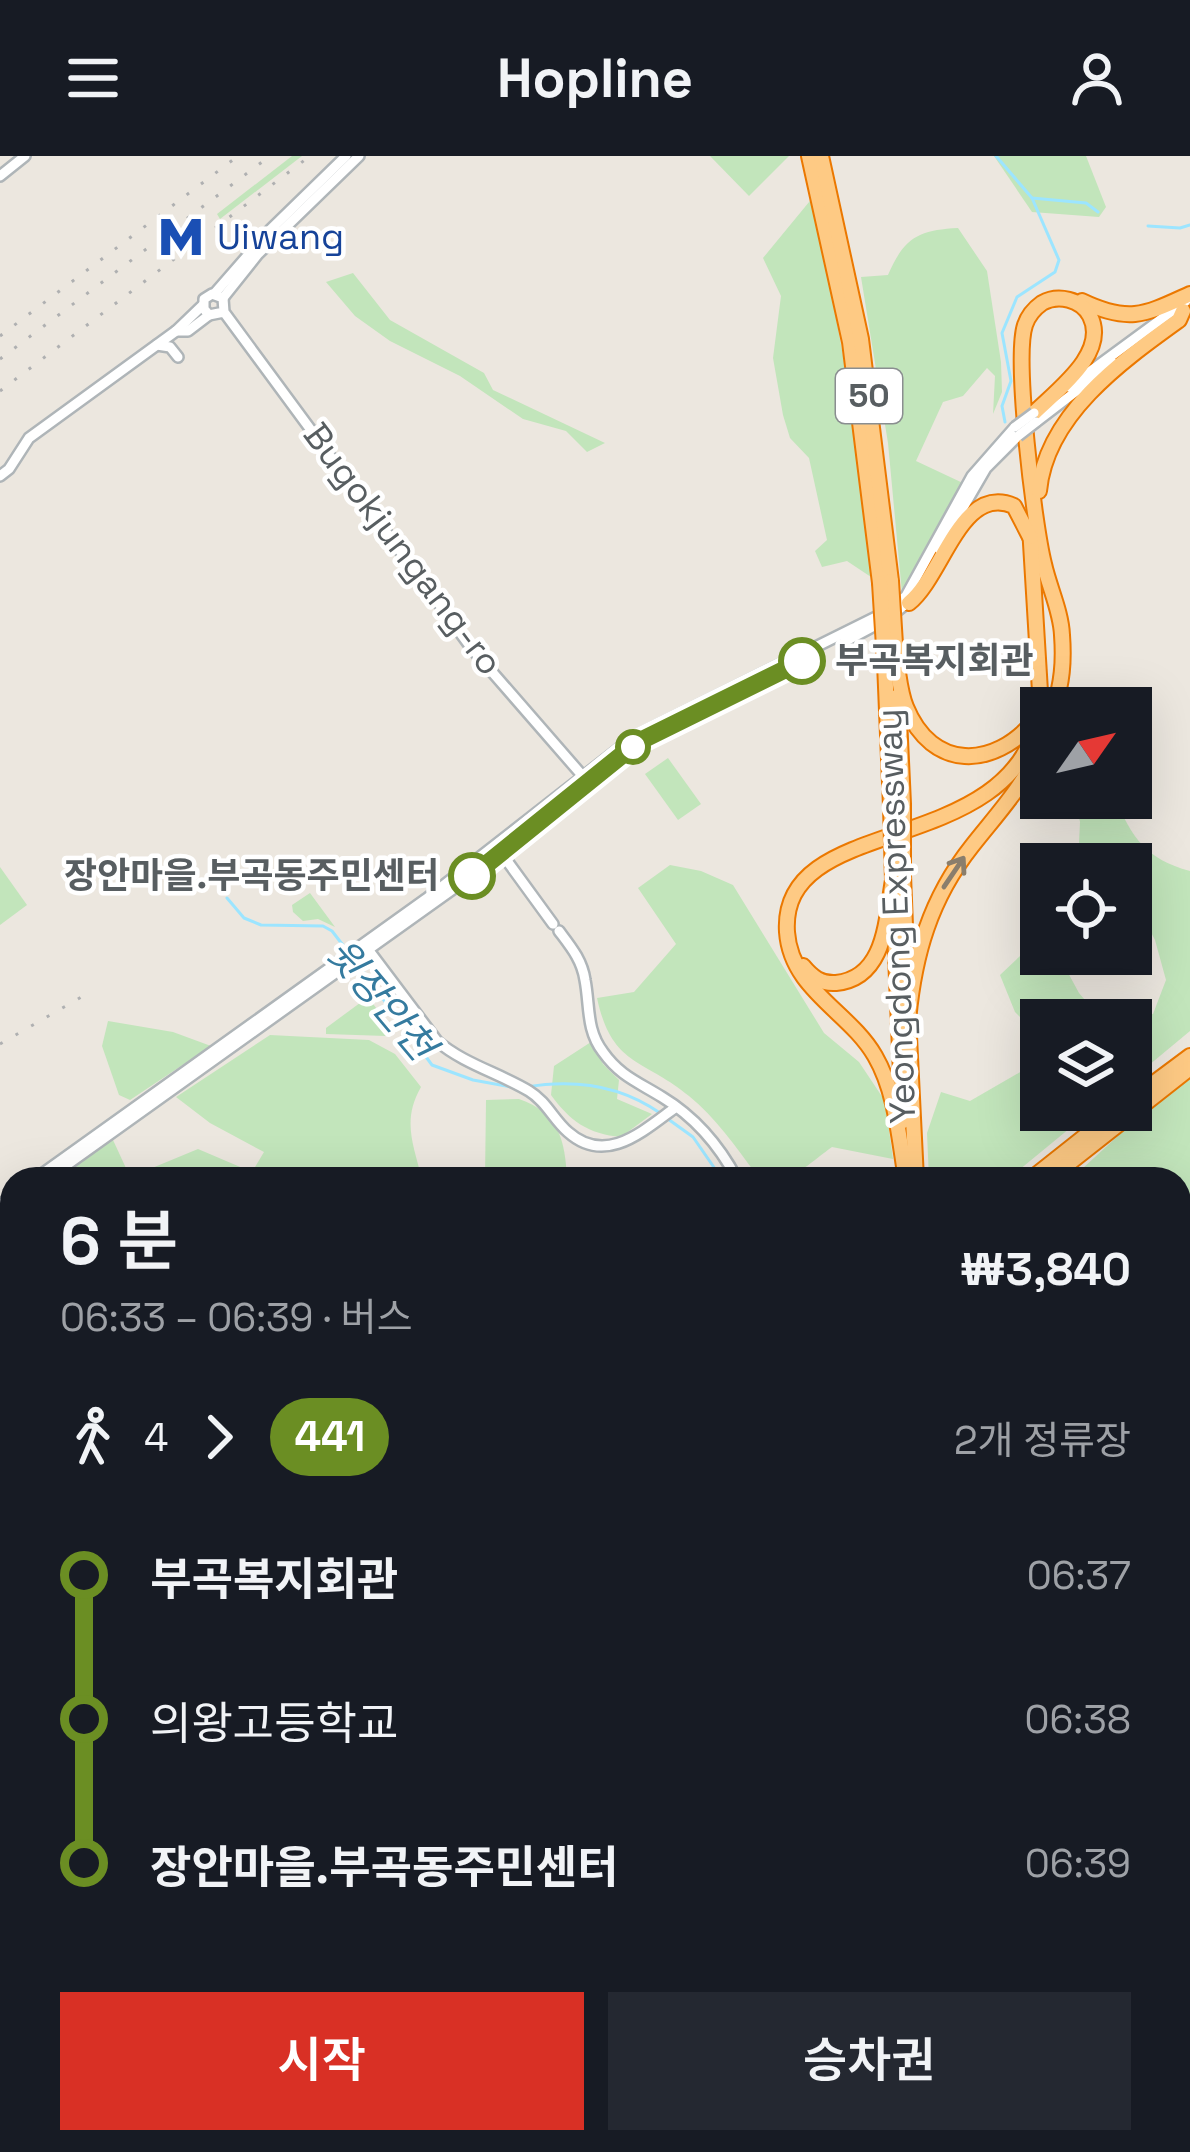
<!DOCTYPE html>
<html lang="ko">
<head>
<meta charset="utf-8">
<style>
  :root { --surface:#171b24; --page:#242831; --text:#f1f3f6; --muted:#9ea1a6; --accent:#d93025 }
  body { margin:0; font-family:"Space Grotesk","Noto Sans KR",sans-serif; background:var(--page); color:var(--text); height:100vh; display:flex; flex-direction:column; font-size:45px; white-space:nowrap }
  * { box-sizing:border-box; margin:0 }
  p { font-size:39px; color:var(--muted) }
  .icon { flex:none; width:66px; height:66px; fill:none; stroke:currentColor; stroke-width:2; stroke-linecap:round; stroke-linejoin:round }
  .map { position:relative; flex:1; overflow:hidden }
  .side { position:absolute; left:0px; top:1011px; width:1191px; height:987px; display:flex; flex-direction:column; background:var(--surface); border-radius:36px 36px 0 0; box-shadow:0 12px 48px #0002 }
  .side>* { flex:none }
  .badge { padding:0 24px; border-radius:39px; font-size:42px; line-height:78px }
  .needle { width:78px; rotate:56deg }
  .fabs { position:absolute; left:1020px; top:531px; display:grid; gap:24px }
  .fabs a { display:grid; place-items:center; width:132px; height:132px; border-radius:0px; background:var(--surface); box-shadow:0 12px 48px #0002; font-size:60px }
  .map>.badge { position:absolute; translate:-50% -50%; box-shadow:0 0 0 6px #fff }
  .legs { display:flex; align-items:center; gap:18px; height:132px; padding:0 60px; font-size:39px }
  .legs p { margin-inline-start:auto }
  .summary { display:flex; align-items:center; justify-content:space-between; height:204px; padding:0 60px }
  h1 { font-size:66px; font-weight:600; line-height:90px }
  .action { display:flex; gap:24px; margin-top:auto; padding:24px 60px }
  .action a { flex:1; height:138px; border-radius:0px; background:var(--accent); color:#fff; font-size:48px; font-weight:600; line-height:138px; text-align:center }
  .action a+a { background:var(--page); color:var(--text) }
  ul { padding:0 60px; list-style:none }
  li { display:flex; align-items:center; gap:42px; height:144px; font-size:45px }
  li i { display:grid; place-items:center; width:18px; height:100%; margin:0 15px; background:currentColor }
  li i::after { content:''; width:30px; height:30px; margin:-15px; border:9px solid; border-radius:50%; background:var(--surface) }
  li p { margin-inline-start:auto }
  li:first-child i { background:linear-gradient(#0000 50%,currentColor 0) }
  li:last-child i { background:linear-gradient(currentColor 50%,#0000 0) }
  header { display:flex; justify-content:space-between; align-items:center; height:156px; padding:0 60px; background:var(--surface); font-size:54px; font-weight:600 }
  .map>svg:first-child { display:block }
  .green { fill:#c2e5bb }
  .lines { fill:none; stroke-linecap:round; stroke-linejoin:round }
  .stream { stroke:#9ce5ff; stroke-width:3 }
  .secondary-casing { stroke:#afb5b8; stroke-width:14 }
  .highway-casing { stroke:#eb7800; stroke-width:18 }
  .secondary { stroke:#fff; stroke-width:9 }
  .highway { stroke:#feca84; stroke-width:14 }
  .rail { stroke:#afb0b1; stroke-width:3; stroke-dasharray:3 15; stroke-linecap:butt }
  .secondary-bridge-casing { stroke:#afb5b8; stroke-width:14; stroke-linecap:butt }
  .highway-bridge-casing { stroke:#eb7800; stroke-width:18; stroke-linecap:butt }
  .secondary-bridge { stroke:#fff; stroke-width:9 }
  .highway-bridge { stroke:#feca84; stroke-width:14 }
  .oneway { stroke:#8a7e6c }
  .line-1-casing { stroke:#fff; stroke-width:27 }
  .line-1 { stroke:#6b8e23; stroke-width:18 }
  .stop-1-dot { fill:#fff; stroke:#6b8e23; stroke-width:6 }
  .labels { text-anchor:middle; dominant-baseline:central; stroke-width:9; stroke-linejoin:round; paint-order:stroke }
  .shield { fill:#fff; stroke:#8a8e90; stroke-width:3 }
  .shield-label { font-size:33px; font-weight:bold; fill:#585e61 }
  .transit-label { font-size:36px; fill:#164399; stroke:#fff; text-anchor:start }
  .street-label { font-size:36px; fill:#585e61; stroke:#fff }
  .stop-label { font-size:36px; font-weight:bold; fill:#585e61; stroke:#fff; text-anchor:start }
  .water-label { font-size:39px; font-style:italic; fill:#357b9f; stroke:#fff }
</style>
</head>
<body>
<header><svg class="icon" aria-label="menu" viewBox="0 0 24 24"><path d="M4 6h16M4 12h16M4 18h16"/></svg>Hopline<svg class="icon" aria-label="person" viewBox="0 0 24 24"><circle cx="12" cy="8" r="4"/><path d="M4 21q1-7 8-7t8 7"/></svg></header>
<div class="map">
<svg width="1190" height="1996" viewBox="0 0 1190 1996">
  <rect width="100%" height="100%" fill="#ece7df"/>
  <g class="green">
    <polygon points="292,0 302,0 220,63 217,58"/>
    <polygon points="710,0 789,0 749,40"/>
    <polygon points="994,0 1086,0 1106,51 1099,61 1032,56"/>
    <polygon points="814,40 861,299 874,423 847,405 822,411 815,395 827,384 809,302 790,282 783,259 773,202 781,140 763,102"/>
    <path d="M958,72L987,115L1001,206L1002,236L993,258L995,220L987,212L963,240L943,246L916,305L965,328L902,437L888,287L861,121L888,119C904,82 918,74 958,72Z"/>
    <polygon points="353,117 390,164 484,217 493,234 605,287 587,296 566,275 523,263 460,220 390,185 355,160 326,126"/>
    <polygon points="668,602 701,648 678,664 645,618"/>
    <path d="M1075,642H1115C1132,682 1146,703 1190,715V875L1131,924V864H1104L1153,858L1166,824L1155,784L1131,738V708H1078L1080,666Z"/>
    <path d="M670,709L701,715L733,729L824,877L859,906L885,945L893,1003L832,991C808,1008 787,1033 756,1018C735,990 716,962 689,940C643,902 612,911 597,842L634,836L676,788L638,732Z"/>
    <polygon points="0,711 27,749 0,769"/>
    <polygon points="310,737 335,771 318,763 303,765 293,756 292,749"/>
    <polygon points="1041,793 1041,798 1060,802 1079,837 1102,864 1041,864 1041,954 1092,954 1008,1023 929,1023 927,977 941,936 970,945 1029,911 1033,874 1015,856 1000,819 1020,800"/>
    <polygon points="368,841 393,875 386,880 326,878 326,872"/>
    <polygon points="108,865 173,876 211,890 130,944 119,939 102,890"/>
    <path d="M270,879L369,884L395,898L421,931C402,964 413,988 422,1023H140V1017L198,993L252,1016L264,996L210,967L176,941Z"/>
    <path d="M591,886L603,908L619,924L617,943L652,958L621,981C588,978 570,965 551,939L554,910Z"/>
    <polygon points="1190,922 1190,1167 1179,1161 1179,1023 1071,1023 1154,947"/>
    <path d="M519,943C559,957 565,984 567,1023H485L486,944Z"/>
    <polygon points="113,984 131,1023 59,1023 112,984"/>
    <polygon points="12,1085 12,1236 0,1230 0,1095"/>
    <polygon points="1190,1233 1190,1470 1179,1474 1179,1240"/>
    <polygon points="12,1420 12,1585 0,1575 0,1423"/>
    <polygon points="45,1986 169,1986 166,1996 41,1996"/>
    <polygon points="399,1986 565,1986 553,1996 397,1996 407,1991"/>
    <polygon points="611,1986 1139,1986 1138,1996 605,1996"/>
  </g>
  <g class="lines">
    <g class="stream">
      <polyline points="996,0 1032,42 1086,47 1098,56"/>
      <polyline points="1148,70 1180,72 1190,69"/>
      <polyline points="1005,266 1002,250 1011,225 1002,177 1017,141 1055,116 1059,104 1032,42"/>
      <polyline points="227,742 244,762 261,769 323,770 332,775 349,797"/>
      <polyline points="355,805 432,909 473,924 517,932"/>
      <path d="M526,931C573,923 620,929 660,957"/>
      <polyline points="668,963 693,981 722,1023"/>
      <polyline points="0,1420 12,1410"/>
    </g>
    <g class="secondary-casing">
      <g id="secondary">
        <polyline points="0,20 25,0"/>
        <polyline points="215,137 270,74 346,0"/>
        <polyline points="223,142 258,98 359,0"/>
        <polyline points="224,156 209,159 204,153 204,143 212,138 223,142 224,156 473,494 587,625"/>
        <polyline points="176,175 188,175 209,159"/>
        <polyline points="157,189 170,191 178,201"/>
        <polyline points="1069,231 1186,145"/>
        <polyline points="1036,266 1113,207"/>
        <polyline points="0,320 9,313 29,282 176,175 203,149"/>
        <polyline points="939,393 986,312 1018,280"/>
        <polyline points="844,486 887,463 911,444"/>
        <polyline points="502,698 553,768"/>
        <path d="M559,775C571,791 582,804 585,824C590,850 586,874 603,896C620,920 638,926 662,941C695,961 719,989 737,1023"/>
        <path d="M367,792L437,885C464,908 499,917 529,935C547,946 553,963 568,976C606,1010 643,975 676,951"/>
        <polyline points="35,1023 426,743 634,581 886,456 906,440 972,320 1015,271"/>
        <polyline points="47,1023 502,698 645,582"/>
        <polyline points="860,1023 884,1019"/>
        <polyline points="0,1049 12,1040"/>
        <polyline points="0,1056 12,1048"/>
        <polyline points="1179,1812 1190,1823"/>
      </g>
    </g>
    <g class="highway-casing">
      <g id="highway">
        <polyline points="809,0 850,186 880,427"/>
        <polyline points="821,0 861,183 891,425"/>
        <path d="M1082,145C1130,168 1146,158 1190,138"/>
        <path d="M1034,257C1056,235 1109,197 1090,160C1081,143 1058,138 1042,147C1035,152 1028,160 1025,169C1014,202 1034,369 1044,408C1049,431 1061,455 1062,479C1064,506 1062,527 1054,552"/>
        <path d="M1039,335C1046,259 1122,205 1179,164L1183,155"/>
        <polyline points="1030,371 1041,552"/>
        <path d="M909,447C943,420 961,327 1014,350L1030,381"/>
        <path d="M896,504C899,520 900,537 906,551C932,615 994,613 1034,565"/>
        <polyline points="885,507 891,651"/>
        <polyline points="898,540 903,648"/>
        <polyline points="903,719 907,820"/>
        <polyline points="894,753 903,965"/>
        <path d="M803,810C812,821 821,828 836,827C886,822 886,763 893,724"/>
        <polyline points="908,860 916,1023"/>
        <path d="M908,865C914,799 930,743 972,690C997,658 1027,627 1041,588"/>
        <polyline points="1131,944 1190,900"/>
        <path d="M906,1023C899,982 896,936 875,900C849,855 791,834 787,776C779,653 1016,707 1041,552"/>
        <polyline points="1031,1023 1118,954"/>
        <polyline points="1049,1023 1190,912"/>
        <polyline points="1179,1707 1190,1720"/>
        <polyline points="1179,1724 1190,1737"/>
        <polyline points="0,1787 12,1782"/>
      </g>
    </g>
    <use href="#secondary" class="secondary"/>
    <use href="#highway" class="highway"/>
    <g class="rail">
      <polyline points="0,180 238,0"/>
      <polyline points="0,203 270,0"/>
      <polyline points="0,235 310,0"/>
      <polyline points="0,888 83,840"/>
    </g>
    <g class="secondary-bridge-casing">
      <g id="secondary-bridge">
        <polyline points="1015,271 1034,257"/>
        <polyline points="1018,280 1036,266"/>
      </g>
    </g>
    <g class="highway-bridge-casing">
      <g id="highway-bridge">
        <polyline points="891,425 896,504"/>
        <polyline points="880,427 885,507"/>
        <polyline points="903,648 903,719"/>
        <polyline points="891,651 893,724"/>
      </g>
    </g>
    <use href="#secondary-bridge" class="secondary-bridge"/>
    <use href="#highway-bridge" class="highway-bridge"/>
  </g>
  <defs><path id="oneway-shaft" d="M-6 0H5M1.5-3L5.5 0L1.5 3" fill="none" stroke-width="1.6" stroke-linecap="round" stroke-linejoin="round" transform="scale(3)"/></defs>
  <use class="oneway" href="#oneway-shaft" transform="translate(954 716) rotate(-56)"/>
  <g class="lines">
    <g class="line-1-casing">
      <polyline id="line-1" points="472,720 638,586 802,505"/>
    </g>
    <use href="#line-1" class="line-1"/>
  </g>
  <defs>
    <g id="metro-bare" transform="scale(3.6)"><path d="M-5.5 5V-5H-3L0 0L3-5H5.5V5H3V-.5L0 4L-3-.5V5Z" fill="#1a4fb4" stroke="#fff" stroke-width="2.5" paint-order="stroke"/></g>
  </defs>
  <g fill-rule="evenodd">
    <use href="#metro-bare" x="181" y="81"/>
  </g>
  <g class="stop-1-dot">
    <circle cx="802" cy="505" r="21"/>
    <circle cx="633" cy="591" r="15"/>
    <circle cx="472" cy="720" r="21"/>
  </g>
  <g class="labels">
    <rect class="shield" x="836" y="213" width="66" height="54" rx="9"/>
    <g class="shield-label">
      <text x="869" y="240">50</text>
    </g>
    <g class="transit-label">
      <text x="217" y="81">Uiwang</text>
    </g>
    <g class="street-label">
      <text transform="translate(403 393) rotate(53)">Bugokjungang-ro</text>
      <text transform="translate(896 760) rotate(-92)">Yeongdong Expressway</text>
    </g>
    <g class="stop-label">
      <text x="835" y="505">부곡복지회관</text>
      <text x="439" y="720" text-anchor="end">장안마을.부곡동주민센터</text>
    </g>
    <g class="water-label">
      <text transform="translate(381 843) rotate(50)">윗장안천</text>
    </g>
  </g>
</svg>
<div class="fabs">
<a><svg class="needle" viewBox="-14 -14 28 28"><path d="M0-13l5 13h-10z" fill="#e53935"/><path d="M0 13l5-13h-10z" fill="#9ea1a6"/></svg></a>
<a><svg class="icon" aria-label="locate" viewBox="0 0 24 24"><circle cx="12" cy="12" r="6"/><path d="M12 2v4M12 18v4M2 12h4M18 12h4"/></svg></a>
<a><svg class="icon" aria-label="layers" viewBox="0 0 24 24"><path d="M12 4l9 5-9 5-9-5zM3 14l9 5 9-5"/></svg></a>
</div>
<section class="side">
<div class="summary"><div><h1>6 분</h1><p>06:33 – 06:39 · 버스</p></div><b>₩3,840</b></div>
<div class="legs"><svg class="icon" aria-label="walk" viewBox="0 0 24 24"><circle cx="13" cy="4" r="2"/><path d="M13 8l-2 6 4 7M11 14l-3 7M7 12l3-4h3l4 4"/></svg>4<svg class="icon" aria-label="forward" viewBox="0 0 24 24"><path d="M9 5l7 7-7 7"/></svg><b class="badge" style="background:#6b8e23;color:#fff">441</b><p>2개 정류장</p></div>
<ul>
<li><i style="color:#6b8e23"></i><b>부곡복지회관</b><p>06:37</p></li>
<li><i style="color:#6b8e23"></i><span>의왕고등학교</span><p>06:38</p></li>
<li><i style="color:#6b8e23"></i><b>장안마을.부곡동주민센터</b><p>06:39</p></li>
</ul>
<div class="action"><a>시작</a><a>승차권</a></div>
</section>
</div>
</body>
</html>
